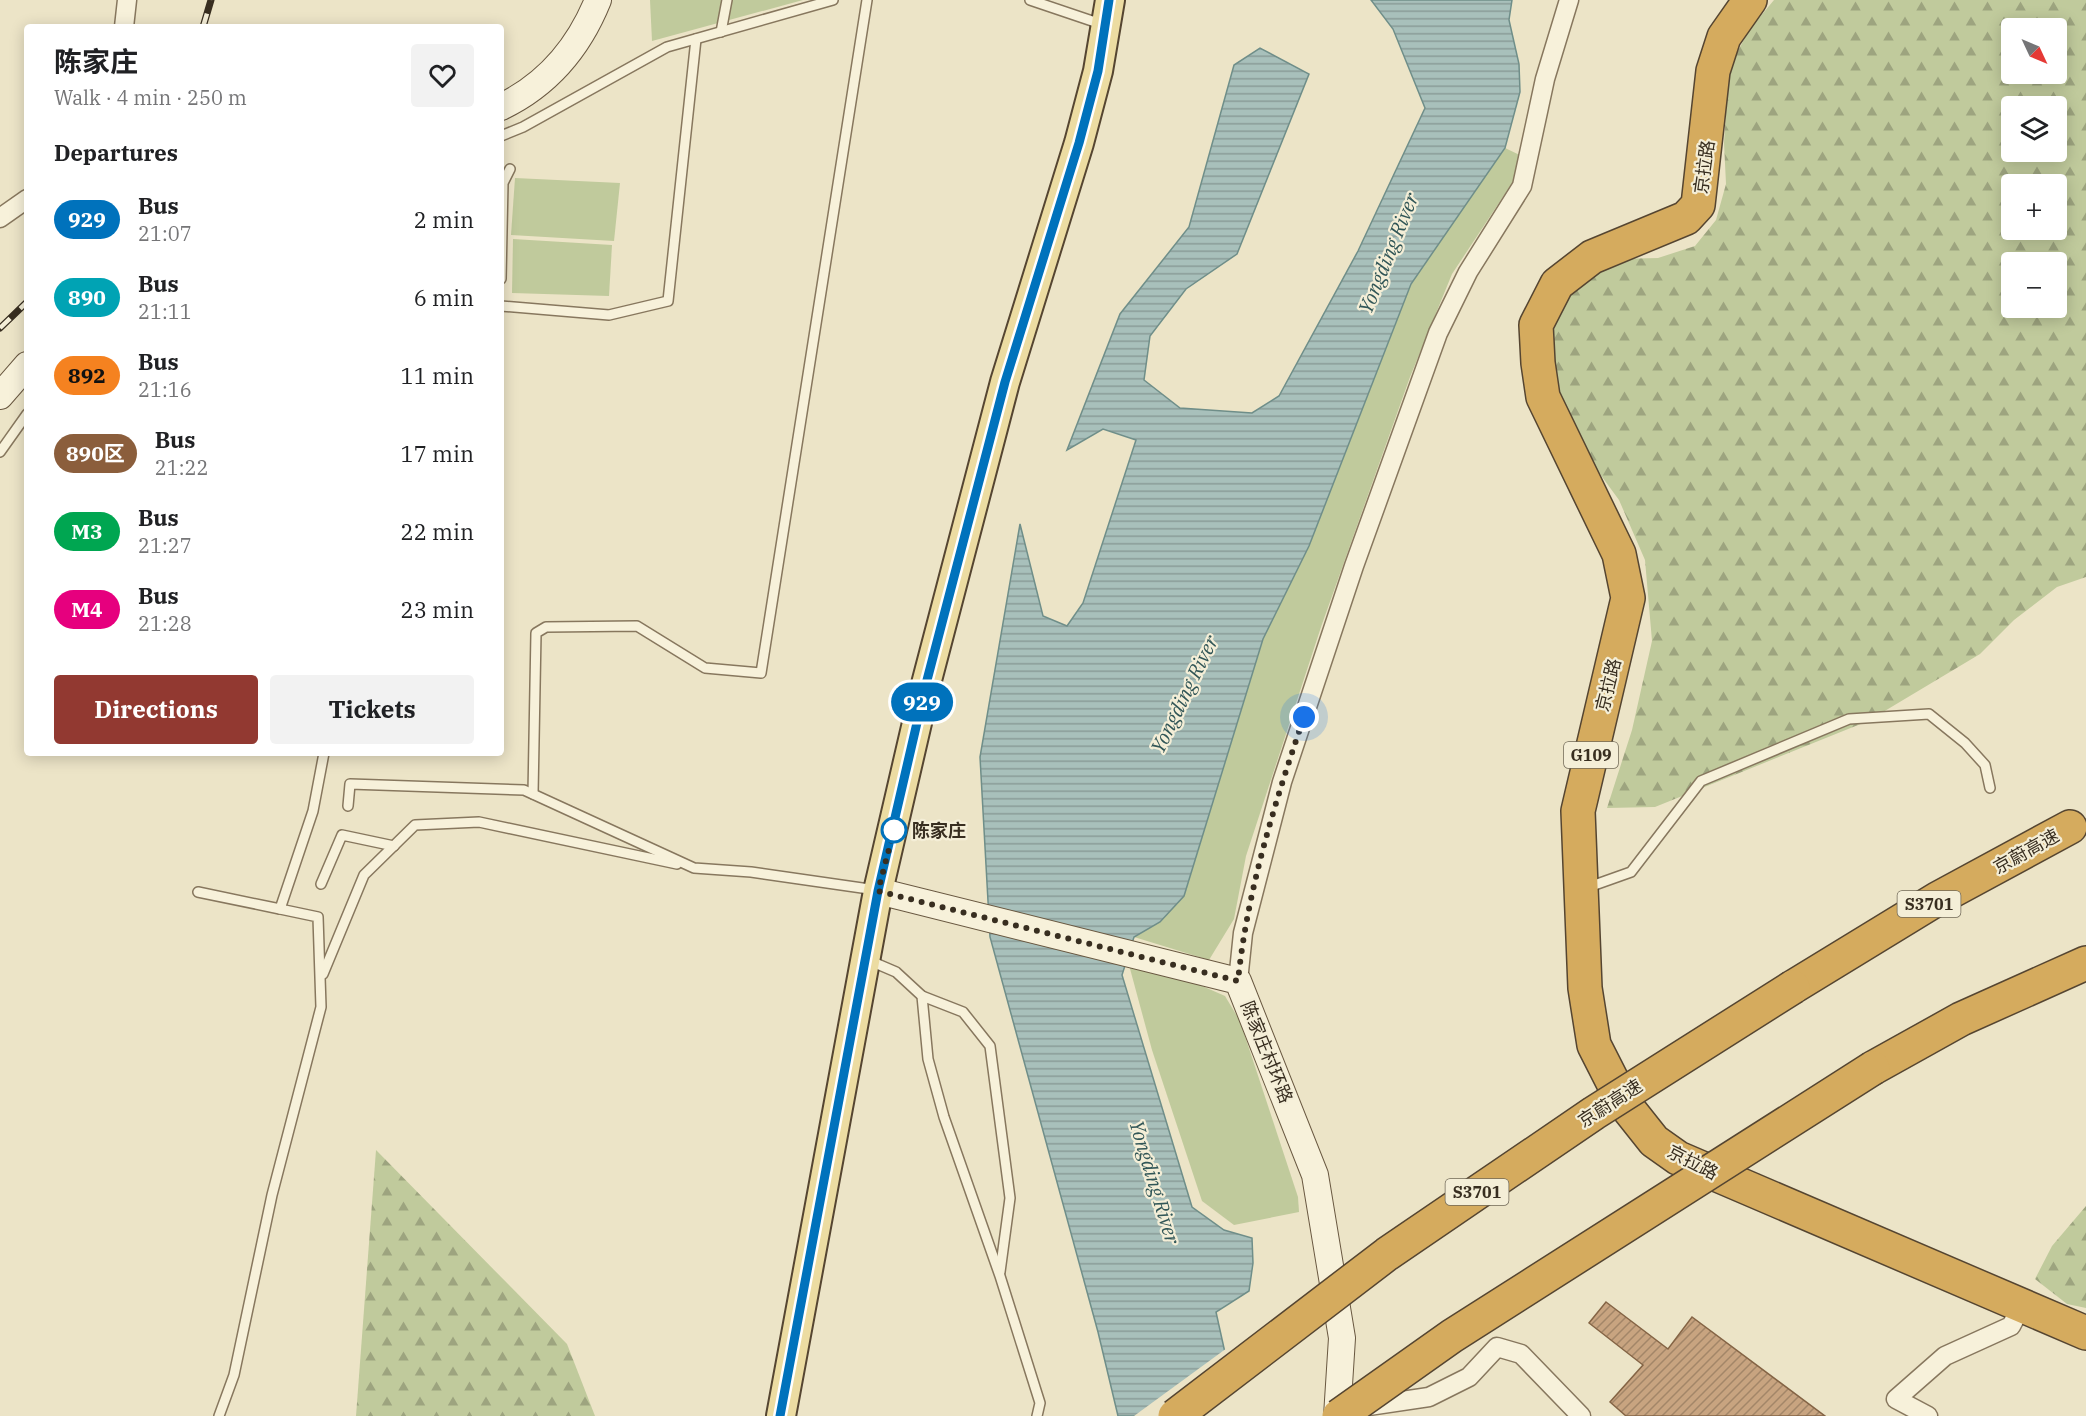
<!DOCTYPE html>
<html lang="en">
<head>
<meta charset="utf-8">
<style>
  :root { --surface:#fff; --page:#f2f2f2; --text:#202124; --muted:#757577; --accent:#923931 }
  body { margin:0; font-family:"IBM Plex Serif","Noto Sans SC",serif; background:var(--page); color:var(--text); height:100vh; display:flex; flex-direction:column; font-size:22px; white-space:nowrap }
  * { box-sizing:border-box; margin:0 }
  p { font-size:20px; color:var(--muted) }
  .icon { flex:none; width:33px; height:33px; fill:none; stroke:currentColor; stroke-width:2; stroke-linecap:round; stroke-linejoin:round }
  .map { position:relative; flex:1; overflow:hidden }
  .details { position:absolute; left:24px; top:24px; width:480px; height:732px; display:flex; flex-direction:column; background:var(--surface); border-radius:6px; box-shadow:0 3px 15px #0003 }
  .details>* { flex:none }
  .badge { padding:0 12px; border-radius:20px; font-size:21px; line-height:39px }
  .needle { width:39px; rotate:134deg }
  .fabs { position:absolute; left:2001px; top:18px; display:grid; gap:12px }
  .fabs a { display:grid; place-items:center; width:66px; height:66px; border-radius:6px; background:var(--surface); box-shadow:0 3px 15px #0003; font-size:30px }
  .you { position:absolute; width:30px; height:30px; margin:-15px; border:4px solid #fff; border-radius:50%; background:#1a73e8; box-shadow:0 0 0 9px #1a73e833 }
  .map>.badge { position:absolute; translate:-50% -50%; box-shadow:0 0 0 3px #fff }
  h2 { padding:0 30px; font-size:22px; line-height:54px }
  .round { display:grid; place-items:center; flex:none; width:63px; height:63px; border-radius:6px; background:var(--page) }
  .summary { display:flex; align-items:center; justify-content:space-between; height:102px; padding:0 30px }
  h1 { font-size:28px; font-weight:700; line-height:45px }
  .action { display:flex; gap:12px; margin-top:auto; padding:12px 30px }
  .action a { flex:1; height:69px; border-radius:6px; background:var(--accent); color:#fff; font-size:24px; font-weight:700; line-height:69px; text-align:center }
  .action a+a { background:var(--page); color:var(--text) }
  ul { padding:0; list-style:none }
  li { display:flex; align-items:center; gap:18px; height:78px; padding:0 30px }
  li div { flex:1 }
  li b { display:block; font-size:22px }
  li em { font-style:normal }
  li .badge { min-width:66px; font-weight:700; text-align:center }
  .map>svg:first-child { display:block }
  .forest { fill:url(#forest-firs); fill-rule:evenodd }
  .park { fill:#c0ca9c }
  .water { fill:url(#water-rules); stroke:#6f8e89; stroke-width:1.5 }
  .pier { fill:#ece4c7 }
  .building { fill:url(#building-hatch); stroke:#846445; stroke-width:1.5 }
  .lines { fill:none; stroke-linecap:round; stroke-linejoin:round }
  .lane-casing { stroke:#87775e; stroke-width:12 }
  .street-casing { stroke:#87775e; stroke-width:21 }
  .secondary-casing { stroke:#695841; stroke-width:28 }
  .primary-casing { stroke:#554531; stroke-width:32 }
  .highway-casing { stroke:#554531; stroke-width:36 }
  .lane { stroke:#f7f1da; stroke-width:9 }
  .street { stroke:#f7f1da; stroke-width:18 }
  .secondary { stroke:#f7f1da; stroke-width:26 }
  .primary { stroke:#ecdca2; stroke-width:28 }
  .highway { stroke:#d5ab5e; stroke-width:33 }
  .rail-casing { stroke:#382e20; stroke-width:7 }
  .rail { stroke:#f4eed7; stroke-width:4.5; stroke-dasharray:14; stroke-linecap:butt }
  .highway-bridge-casing { stroke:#554531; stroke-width:36; stroke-linecap:butt }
  .highway-bridge { stroke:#d5ab5e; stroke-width:33 }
  .line-casing { stroke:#fff; stroke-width:14 }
  .line { stroke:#0072bc; stroke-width:9 }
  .walk { stroke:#382e20; stroke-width:6; stroke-dasharray:0 10.8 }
  .stop-dot { fill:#fff; stroke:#0072bc; stroke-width:3 }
  .labels { text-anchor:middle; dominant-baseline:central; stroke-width:4.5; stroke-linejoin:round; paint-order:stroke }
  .shield { fill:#f4eed7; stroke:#706857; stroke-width:1.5 }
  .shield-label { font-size:16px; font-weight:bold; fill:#382e20 }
  .street-label { font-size:18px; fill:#382e20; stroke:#f4eed7 }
  .stop-label { font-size:18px; font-weight:bold; fill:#382e20; stroke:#f4eed7; text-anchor:start }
  .water-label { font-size:20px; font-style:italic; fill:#315657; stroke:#f4eed7 }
</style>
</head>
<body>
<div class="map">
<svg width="2086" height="1416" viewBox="0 0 2086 1416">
  <defs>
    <pattern id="forest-firs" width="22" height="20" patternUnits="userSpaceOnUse" patternTransform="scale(1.5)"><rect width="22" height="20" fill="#c0ca9c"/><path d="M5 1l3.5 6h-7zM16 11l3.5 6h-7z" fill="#9da47f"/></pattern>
    <pattern id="water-rules" width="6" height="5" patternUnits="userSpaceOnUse" patternTransform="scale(1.5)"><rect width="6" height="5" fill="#a8c0bb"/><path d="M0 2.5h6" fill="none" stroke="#8a9c98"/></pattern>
    <pattern id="building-hatch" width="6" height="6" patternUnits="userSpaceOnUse" patternTransform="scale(1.5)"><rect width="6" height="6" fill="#c8a480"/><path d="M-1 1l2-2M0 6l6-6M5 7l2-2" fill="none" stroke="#a38668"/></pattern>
  </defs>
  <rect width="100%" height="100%" fill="#ece4c7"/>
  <g class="forest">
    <path d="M1774,0H2086V577L2057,587L2014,620L1980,654L1868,721L1655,807L1607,808L1632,730L1652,641L1645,560L1619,500L1575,440L1553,382L1548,322L1576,278L1616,259L1658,258L1695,246L1716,220L1726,184L1724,143L1729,68L1749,30ZM2012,28H2056V74H2012ZM2012,106H2056V152H2012ZM2012,184H2056V230H2012ZM2012,262H2056V308H2012Z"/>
    <polygon points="376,1150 567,1344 595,1416 356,1416"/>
    <polygon points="2086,1206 2086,1308 2067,1304 2035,1279 2052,1246"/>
  </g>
  <g class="park">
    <polygon points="650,0 803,0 652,41"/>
    <polygon points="1505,148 1528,159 1452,274 1410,377 1321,627 1246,856 1234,919 1209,960 1134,937 1160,922 1184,895 1263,639 1309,546 1411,284"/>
    <polygon points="515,178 620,183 614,241 511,235"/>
    <polygon points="513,239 612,245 609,296 512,293"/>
    <polygon points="1129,965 1177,975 1225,996 1240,1021 1298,1197 1299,1212 1234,1225 1202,1201 1152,1050"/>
  </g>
  <polygon class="water" points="1371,0 1512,0 1509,20 1519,64 1520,92 1505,148 1411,284 1309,546 1263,639 1184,896 1160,922 1134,937 1122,975 1192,1207 1224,1230 1252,1238 1253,1263 1249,1291 1216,1312 1239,1416 1118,1416 1098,1332 990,937 980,757 1020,524 1043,616 1067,626 1083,603 1136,440 1103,429 1067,450 1120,314 1189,227 1234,65 1260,48 1309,74 1237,254 1186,289 1150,336 1144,380 1180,408 1252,413 1279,396 1358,251 1425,108 1393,29"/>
  <polygon class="pier" points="1227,1348 1242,1416 1134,1416"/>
  <polygon class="building" points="1606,1302 1668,1349 1692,1317 1825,1416 1626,1416 1610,1402 1643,1365 1589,1323"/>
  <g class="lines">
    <g class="lane-casing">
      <g id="lane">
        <polyline points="1030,0 1104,25"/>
        <polyline points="721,32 727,0"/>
        <polyline points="501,136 523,127 667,47 833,0"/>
        <polyline points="501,279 503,183 510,169"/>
        <polyline points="501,306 609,315 668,301 696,39"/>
        <polyline points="0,452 27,414"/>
        <polyline points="533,794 536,633 546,627 637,626 705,668 761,673 867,0"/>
        <polyline points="348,806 350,784 524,790 694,868 751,872 876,890"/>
        <polyline points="321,884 342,835 394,846"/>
        <polyline points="1586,888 1631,872 1701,781 1849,719 1929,714 1965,743 1985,765 1990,788"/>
        <polyline points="198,892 280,909"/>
        <polyline points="868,960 896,972 922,996 928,1059 944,1117 1000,1276 1040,1403 1037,1416"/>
        <polyline points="323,974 364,875 415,825 479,822 677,864"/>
        <polyline points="922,996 963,1012 990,1046 1010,1198 1000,1272"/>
        <polyline points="219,1416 234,1375 272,1195 321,1007 318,917 280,909 313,811 324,753"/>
      </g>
    </g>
    <g class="street-casing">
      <g id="street">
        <polyline points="124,27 127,0"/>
        <polyline points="0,218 27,199"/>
        <polyline points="1238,981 1243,933 1282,782 1354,566 1438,333 1468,272 1522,186 1545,79 1569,0"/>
        <polyline points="1362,1407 1429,1397 1469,1377 1497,1347 1521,1354 1581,1416"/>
        <polyline points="1928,1416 1896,1399 1945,1356 2011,1326 2022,1305"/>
      </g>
    </g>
    <g class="secondary-casing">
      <g id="secondary">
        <path d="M501,107C547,85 579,47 598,0"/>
        <polyline points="0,396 27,365"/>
        <polyline points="878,891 1238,981 1315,1175 1342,1338 1337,1416"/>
      </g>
    </g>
    <g class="primary-casing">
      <polyline id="primary" points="781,1416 878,891 926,684 1005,382 1079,143 1098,71 1110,0"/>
    </g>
    <g class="highway-casing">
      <g id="highway">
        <polyline points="1750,0 1724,37 1713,71 1698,205 1686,218 1592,257 1557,284 1536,325 1538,363 1543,397 1619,554 1628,598 1578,811 1585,988 1594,1045 1623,1102 1654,1141 1678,1158 2086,1333"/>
        <polyline points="1793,987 1937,899 2070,827"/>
        <polyline points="1873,1068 1961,1019 2086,963"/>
      </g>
    </g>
    <use href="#lane" class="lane"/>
    <use href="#street" class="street"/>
    <use href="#secondary" class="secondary"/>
    <use href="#primary" class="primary"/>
    <use href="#highway" class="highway"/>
    <g class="rail-casing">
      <g id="rail">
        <polyline points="203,27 211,0"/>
        <polyline points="0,328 27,302"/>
      </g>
    </g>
    <use href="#rail" class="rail"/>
    <g class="highway-bridge-casing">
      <g id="highway-bridge">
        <polyline points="1175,1416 1387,1254 1594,1113 1793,987"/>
        <polyline points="1339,1416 1452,1336 1873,1068"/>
      </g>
    </g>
    <use href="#highway-bridge" class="highway-bridge"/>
  </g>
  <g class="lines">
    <g class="line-casing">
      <polyline id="line" points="780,1416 878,891 926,684 1005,382 1079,143 1098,71 1109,0"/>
    </g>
    <use href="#line" class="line"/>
    <path class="walk" d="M894,830L878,891L1238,981C1247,891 1275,802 1304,717"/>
  </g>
  <circle class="stop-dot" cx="894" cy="830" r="12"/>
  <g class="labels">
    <g class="shield">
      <rect x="1564" y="742" width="54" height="26" rx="4.5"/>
      <rect x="1897.5" y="891" width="63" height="26" rx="4.5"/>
      <rect x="1445.5" y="1179" width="63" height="26" rx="4.5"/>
    </g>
    <g class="shield-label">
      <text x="1591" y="755">G109</text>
      <text x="1929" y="904">S3701</text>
      <text x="1477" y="1192">S3701</text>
    </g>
    <g class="street-label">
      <text transform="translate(1704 167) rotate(-82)">京拉路</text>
      <text transform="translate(1608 685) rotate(-76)">京拉路</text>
      <text transform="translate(2026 851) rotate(-29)">京蔚高速</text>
      <text transform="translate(1267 1052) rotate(68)">陈家庄村环路</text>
      <text transform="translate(1610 1103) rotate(-33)">京蔚高速</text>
      <text transform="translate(1693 1162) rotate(27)">京拉路</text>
    </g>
    <g class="stop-label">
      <text x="912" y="830">陈家庄</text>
    </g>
    <g class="water-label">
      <text transform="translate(1388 253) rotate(-68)">Yongding River</text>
      <text transform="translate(1184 694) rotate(-64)">Yongding River</text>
      <text transform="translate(1155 1182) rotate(73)">Yongding River</text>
    </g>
  </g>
</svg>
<div class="fabs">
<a><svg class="needle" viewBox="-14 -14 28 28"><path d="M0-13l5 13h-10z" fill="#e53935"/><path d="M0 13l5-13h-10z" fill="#757577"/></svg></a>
<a><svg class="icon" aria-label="layers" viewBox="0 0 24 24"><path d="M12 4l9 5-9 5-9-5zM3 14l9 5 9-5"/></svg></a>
<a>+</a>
<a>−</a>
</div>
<div class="you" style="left:1304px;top:717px"></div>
<b class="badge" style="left:922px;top:702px;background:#0072bc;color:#fff">929</b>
<section class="details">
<div class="summary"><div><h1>陈家庄</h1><p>Walk · 4 min · 250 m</p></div><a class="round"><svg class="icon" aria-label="heart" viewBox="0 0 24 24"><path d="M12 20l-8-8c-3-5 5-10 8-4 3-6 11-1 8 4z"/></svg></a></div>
<h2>Departures</h2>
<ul>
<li><span class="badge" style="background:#0072bc;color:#fff">929</span><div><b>Bus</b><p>21:07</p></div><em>2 min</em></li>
<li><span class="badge" style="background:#00a3b4;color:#fff">890</span><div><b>Bus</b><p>21:11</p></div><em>6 min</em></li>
<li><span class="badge" style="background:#f58220;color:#111">892</span><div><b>Bus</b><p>21:16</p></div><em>11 min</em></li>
<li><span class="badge" style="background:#8b5e3c;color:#fff">890区</span><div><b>Bus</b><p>21:22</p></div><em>17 min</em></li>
<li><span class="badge" style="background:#00a651;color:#fff">M3</span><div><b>Bus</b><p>21:27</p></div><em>22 min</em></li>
<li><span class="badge" style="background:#e6007e;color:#fff">M4</span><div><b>Bus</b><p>21:28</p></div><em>23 min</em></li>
</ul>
<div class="action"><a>Directions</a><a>Tickets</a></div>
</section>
</div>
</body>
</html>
